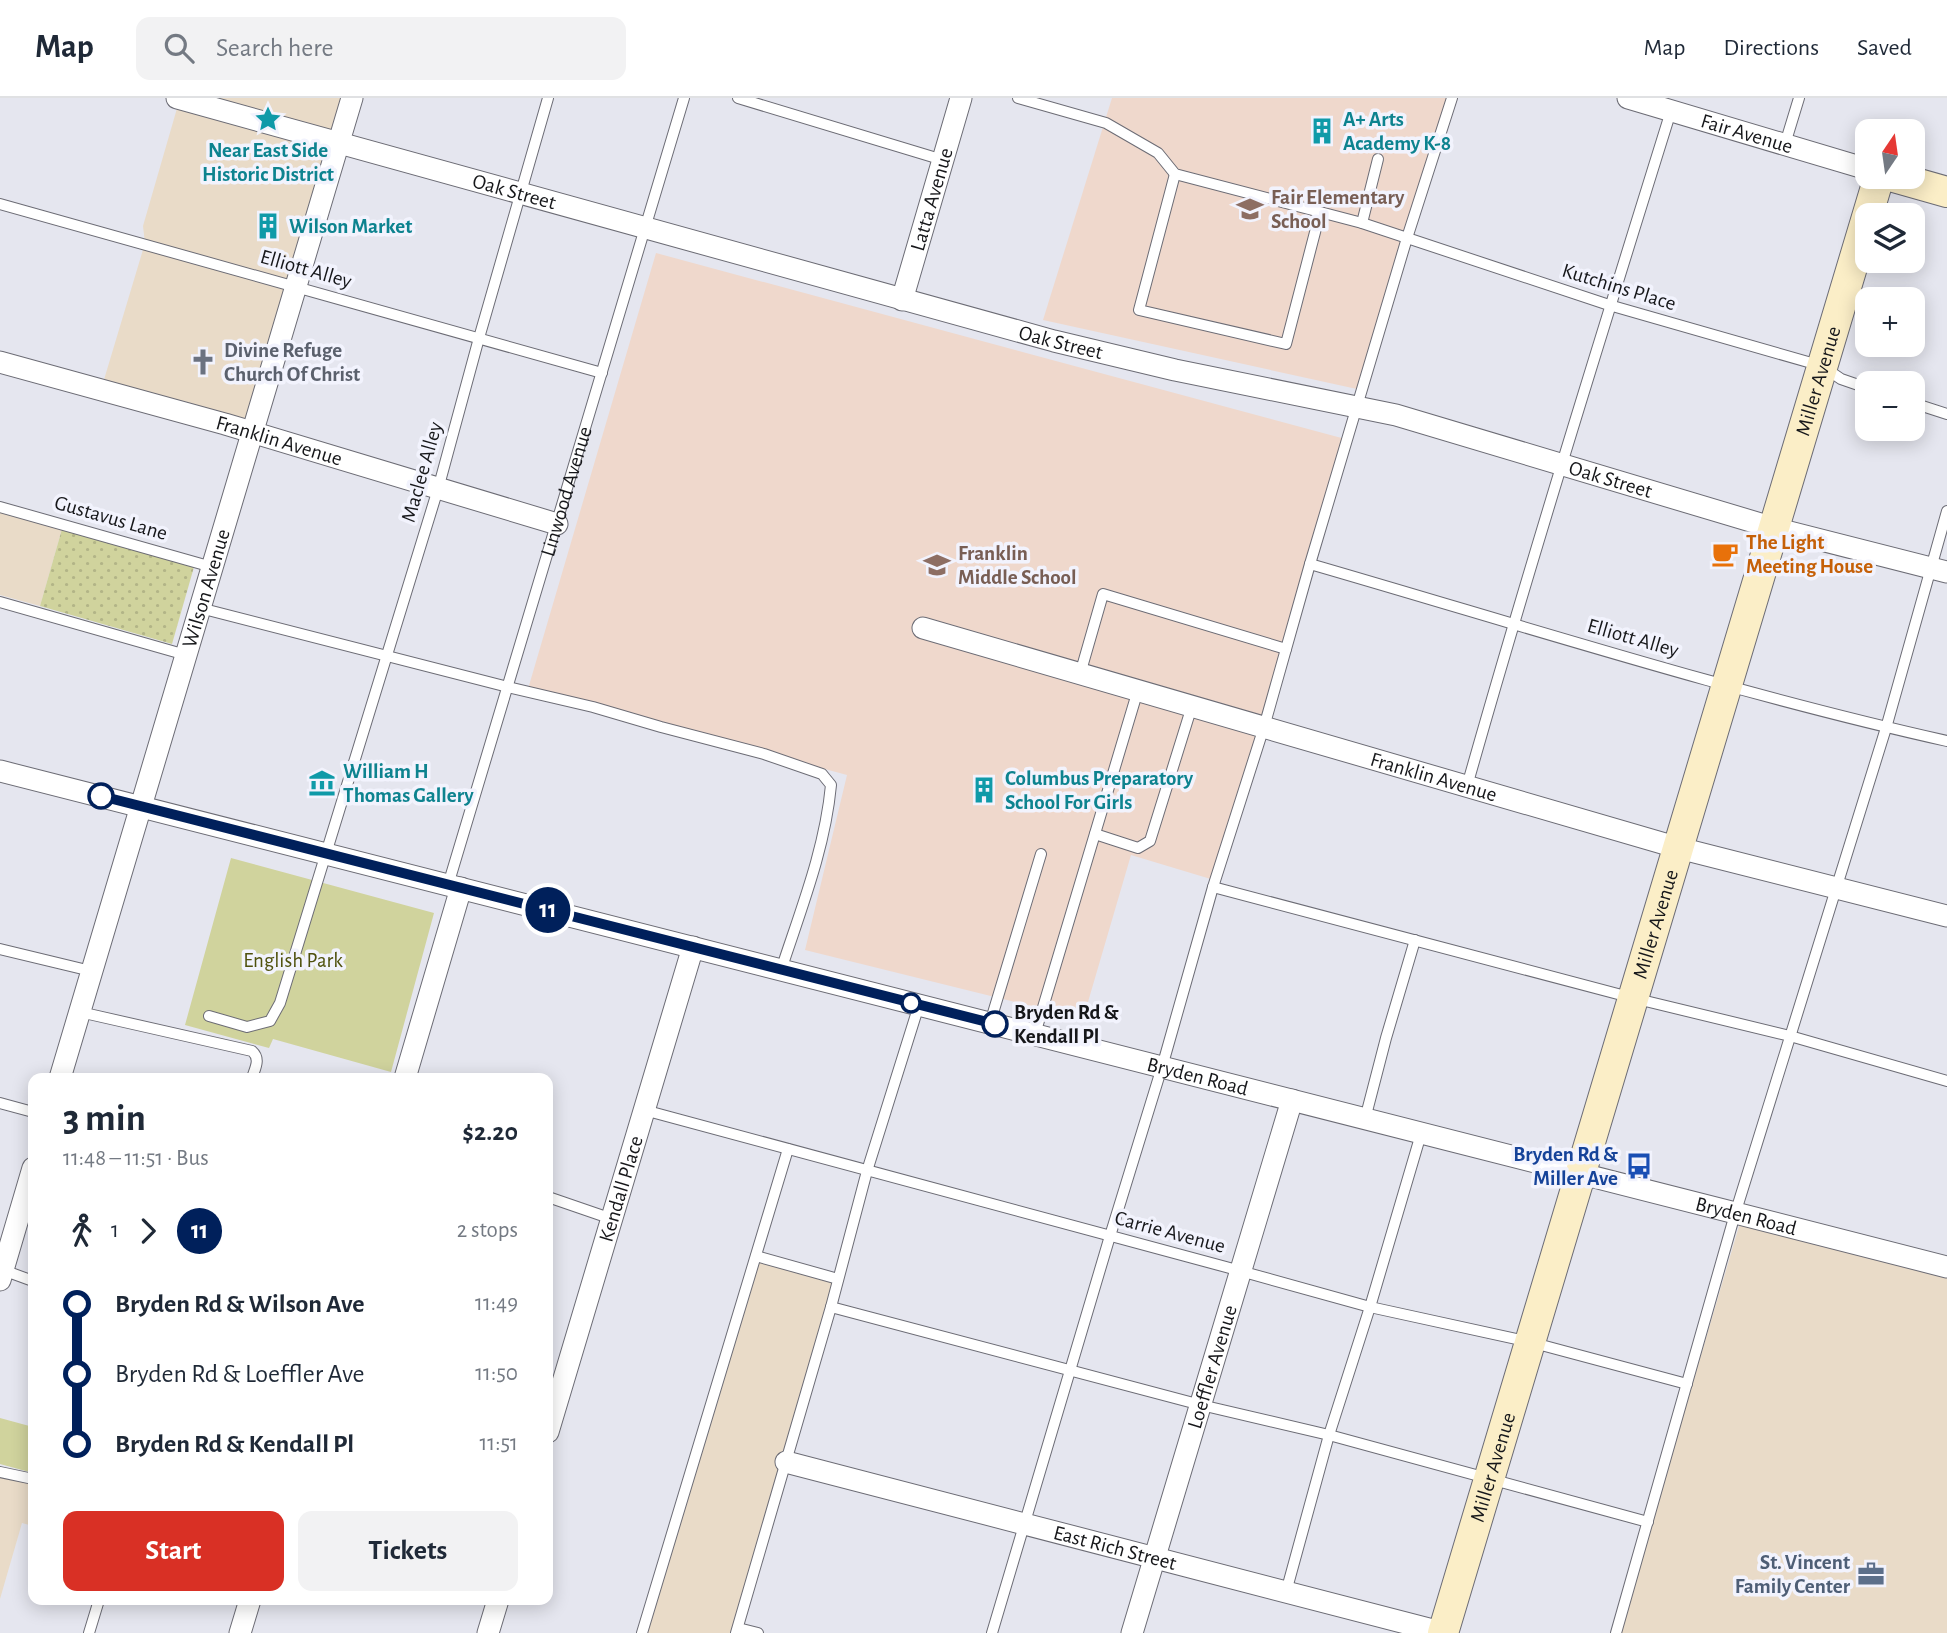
<!DOCTYPE html>
<html lang="en">
<head>
<meta charset="utf-8">
<style>
  :root { --surface:#fff; --page:#f2f2f3; --text:#1f2937; --muted:#747a83; --line:#e0e1e3; --accent:#d93025 }
  body { margin:0; font-family:"Alegreya Sans",sans-serif; background:var(--page); color:var(--text); height:100vh; display:flex; flex-direction:column; font-size:26px; white-space:nowrap }
  * { box-sizing:border-box; margin:0 }
  p { font-size:23px; color:var(--muted) }
  .icon { flex:none; width:38px; height:38px; fill:none; stroke:currentColor; stroke-width:2; stroke-linecap:round; stroke-linejoin:round }
  .map { position:relative; flex:1; overflow:hidden }
  .side { position:absolute; left:28px; top:975px; width:525px; height:532px; display:flex; flex-direction:column; background:var(--surface); border-radius:14px; box-shadow:0 4px 18px #0003 }
  .side>* { flex:none }
  .badge { padding:0 14px; border-radius:23px; font-size:24px; line-height:46px }
  .needle { width:46px; rotate:13deg }
  .tools { position:absolute; left:1855px; top:21px; display:grid; gap:14px }
  .tools a { display:grid; place-items:center; width:70px; height:70px; border-radius:14px; background:var(--surface); box-shadow:0 4px 18px #0003; font-size:35px }
  .map>.badge { position:absolute; translate:-50% -50%; box-shadow:0 0 0 4px #fff }
  .legs { display:flex; align-items:center; gap:10px; height:77px; padding:0 35px; font-size:23px }
  .legs p { margin-inline-start:auto }
  .head { display:flex; align-items:center; justify-content:space-between; height:119px; padding:0 35px }
  h1 { font-size:38px; font-weight:700; line-height:52px }
  .primary-button { display:flex; gap:14px; margin-top:auto; padding:14px 35px }
  .primary-button a { flex:1; height:80px; border-radius:14px; background:var(--accent); color:#fff; font-size:28px; font-weight:700; line-height:80px; text-align:center }
  .primary-button a+a { background:var(--page); color:var(--text) }
  ul { padding:0 35px; list-style:none }
  li { display:flex; align-items:center; gap:24px; height:70px; font-size:26px }
  li i { display:grid; place-items:center; width:10px; height:100%; margin:0 9px; background:currentColor }
  li i::after { content:''; width:18px; height:18px; margin:-9px; border:5px solid; border-radius:50%; background:var(--surface) }
  li p { margin-inline-start:auto }
  li:first-child i { background:linear-gradient(#0000 50%,currentColor 0) }
  li:last-child i { background:linear-gradient(currentColor 50%,#0000 0) }
  header { display:flex; align-items:center; gap:42px; box-sizing:border-box; height:98px; padding:0 35px; background:var(--surface); border-bottom:2px solid var(--line) }
  header strong { font-size:33px }
  nav { display:flex; gap:38px; margin-inline-start:auto; font-size:24px }
  .search { width:490px; height:63px; background:var(--page); display:flex; align-items:center; gap:18px; box-sizing:border-box; padding:0 24px; border-radius:14px; color:var(--muted); font-size:26px }
  .map>svg:first-child { display:block }
  .commercial { fill:#e9dbc8 }
  .education { fill:#efd8cc }
  .grass { fill:url(#grass-dots) }
  .park { fill:#d0d39d }
  .lines { fill:none; stroke-linecap:round; stroke-linejoin:round }
  .lane-casing { stroke:#6c6c75; stroke-width:12 }
  .street-casing { stroke:#6c6c75; stroke-width:23 }
  .secondary-casing { stroke:#6c6c75; stroke-width:32 }
  .lane { stroke:#fff; stroke-width:10 }
  .street { stroke:#fff; stroke-width:21 }
  .secondary { stroke:#fbeec7; stroke-width:30 }
  .line-1-casing { stroke:#fff; stroke-width:16 }
  .line-1 { stroke:#00205b; stroke-width:10 }
  .stop-1-dot { fill:#fff; stroke:#00205b; stroke-width:3.5 }
  .labels { text-anchor:middle; dominant-baseline:central; stroke-width:7; stroke-linejoin:round; paint-order:stroke }
  .culture-label { font-size:21px; font-weight:bold; fill:#0d838f; stroke:#f2f3fd; text-anchor:start }
  .street-label { font-size:21px; fill:#16171a; stroke:#f2f3fd }
  .education-label { font-size:21px; font-weight:bold; fill:#785e54; stroke:#f2f3fd; text-anchor:start }
  .worship-label { font-size:21px; font-weight:bold; fill:#5b616d; stroke:#f2f3fd; text-anchor:start }
  .food-label { font-size:21px; font-weight:bold; fill:#c56008; stroke:#f2f3fd; text-anchor:start }
  .park-label { font-size:21px; fill:#4f510d; stroke:#f2f3fd }
  .stop-label { font-size:21px; font-weight:bold; fill:#16171a; stroke:#f2f3fd; text-anchor:start }
  .transit-label { font-size:21px; font-weight:bold; fill:#164399; stroke:#f2f3fd; text-anchor:end }
  .service-label { font-size:21px; font-weight:bold; fill:#4e5e75; stroke:#f2f3fd; text-anchor:end }
</style>
</head>
<body>
<header>
<strong>Map</strong>
<div class="search"><svg class="icon" aria-label="search" viewBox="0 0 24 24"><circle cx="10" cy="10" r="6"/><path d="M15 15l6 6"/></svg>Search here</div>
<nav><a>Map</a><a>Directions</a><a>Saved</a></nav>
</header>
<div class="map">
<svg width="1947" height="1535" viewBox="0 0 1947 1535">
  <defs>
    <pattern id="grass-dots" width="8" height="8" patternUnits="userSpaceOnUse" patternTransform="scale(1.75)"><rect width="8" height="8" fill="#d0d39d"/><path d="M2 2h.1M6 6h.1" fill="none" stroke="#b2b487" stroke-width="1.8" stroke-linecap="round"/></pattern>
  </defs>
  <rect width="100%" height="100%" fill="#e5e6ef"/>
  <g class="commercial">
    <polygon points="180,0 352,0 253,335 103,285 145,145 143,128"/>
    <polygon points="0,411 62,431 40,508 0,497"/>
    <polygon points="1742,1118 1947,1169 1947,1535 1619,1535"/>
    <polygon points="753,1159 842,1184 740,1531 753,1535 641,1535"/>
    <polygon points="0,1373 33,1382 33,1428 22,1425 0,1501"/>
  </g>
  <g class="education">
    <polygon points="1112,0 1456,0 1366,293 1043,222"/>
    <polygon points="656,155 1349,342 1214,782 1131,757 1083,921 805,852 847,677 528,591"/>
  </g>
  <polygon class="grass" points="62,431 194,469 172,546 40,508"/>
  <g class="park">
    <polygon points="231,760 434,815 391,974 273,941 269,950 185,927"/>
    <polygon points="0,1320 33,1329 33,1375 0,1366"/>
  </g>
  <g class="lines">
    <g class="lane-casing">
      <g id="lane">
        <polyline points="738,0 943,62"/>
        <polyline points="1018,0 1106,25 1158,55 1175,76 1362,125 1609,207 1822,268 1841,281 1867,290"/>
        <polyline points="1785,46 1799,0"/>
        <polyline points="1175,76 1139,212 1286,246 1320,115"/>
        <polyline points="0,106 602,275"/>
        <polyline points="1362,125 1378,61"/>
        <polyline points="1913,305 1947,316"/>
        <polyline points="0,409 212,469"/>
        <path d="M1310,466C1521,527 1732,595 1947,643"/>
        <polyline points="0,504 186,557"/>
        <path d="M200,510L508,589L593,609L661,629L764,656L822,676L831,687C825,751 801,811 781,872"/>
        <polyline points="1080,576 1103,496 1286,551"/>
        <path d="M1467,688C1531,462 1601,238 1671,13"/>
        <polyline points="1095,736 1138,750 1150,743 1192,608"/>
        <path id="s1" d="M448,787L684,0"/>
        <polyline points="1213,789 1633,900 1790,938 1947,983"/>
        <polyline points="0,851 91,873"/>
        <path d="M80,914L252,953C261,961 255,970 252,980"/>
        <polyline points="209,918 247,929 270,923 280,905 438,391 479,240 548,0"/>
        <polyline points="990,925 1041,756"/>
        <polyline points="1035,936 1138,592"/>
        <polyline points="0,1005 33,1014"/>
        <polyline points="644,1012 1226,1169 1370,1209 1530,1244 1687,1286"/>
        <polyline points="1365,1021 1386,940 1415,842"/>
        <polyline points="548,1099 612,1121"/>
        <polyline points="756,1158 838,1181"/>
        <polyline points="3,1172 33,1183"/>
        <polyline points="831,1209 1201,1307 1329,1337 1648,1424"/>
        <polyline points="0,1374 33,1381"/>
        <polyline points="1286,1494 1329,1337 1370,1209 1421,1036"/>
        <polyline points="738,1530 758,1535"/>
        <polyline points="89,1535 99,1502"/>
        <polyline points="642,1535 788,1051"/>
        <polyline points="736,1535 831,1209 867,1073 919,907"/>
        <polyline points="992,1535 1110,1138 1162,969 1213,789 1264,629 1310,466 1407,140 1452,0"/>
        <polyline points="1616,1535 1735,1116 1886,630 1947,413"/>
      </g>
    </g>
    <g class="street-casing">
      <g id="street">
        <path id="s2" d="M177,0L1054,243L1175,272L1396,317L1774,430L1947,474"/>
        <path id="s3" d="M1628,0L1867,71"/>
        <path id="s4" d="M902,202L961,0"/>
        <path id="s5" d="M0,264L225,326L557,426"/>
        <path id="s6" d="M923,530L1679,750L1947,818"/>
        <path id="s7" d="M0,673L1947,1169"/>
        <path id="s8" d="M60,980L352,0"/>
        <polyline points="405,980 461,790"/>
        <polyline points="0,1182 33,1070"/>
        <path id="s9" d="M548,1334L693,849"/>
        <path id="s10" d="M786,1364L1444,1535"/>
        <polyline points="240,1535 250,1502"/>
        <polyline points="488,1535 498,1502"/>
        <path id="s11" d="M1132,1535L1292,1002"/>
      </g>
    </g>
    <g class="secondary-casing">
      <g id="secondary">
        <polyline points="1894,79 1947,94"/>
        <path id="s12" d="M1443,1535L1879,79"/>
      </g>
    </g>
    <use href="#lane" class="lane"/>
    <use href="#street" class="street"/>
    <use href="#secondary" class="secondary"/>
  </g>
  <g class="lines">
    <g class="line-1-casing">
      <polyline id="line-1" points="101,698 995,926"/>
    </g>
    <use href="#line-1" class="line-1"/>
  </g>
  <defs>
    <g id="sight-bare" transform="scale(2.1)"><path d="M0-6L1.8-2.2L6-1.7L2.9 1.2L3.7 5.4L0 3.3L-3.7 5.4L-2.9 1.2L-6-1.7L-1.8-2.2Z" fill="#0f9aa8" stroke="#f2f3fd" stroke-width="2.5" paint-order="stroke"/></g>
    <g id="building-bare" transform="scale(2.1)"><path d="M-4-6H4V6H1V3H-1V6H-4ZM-2.5-4.3h1.7v1.8h-1.7ZM.8-4.3h1.7v1.8H.8ZM-2.5-1h1.7V.8h-1.7ZM.8-1h1.7V.8H.8Z" fill="#0f9aa8" stroke="#f2f3fd" stroke-width="2.5" paint-order="stroke"/></g>
    <g id="school-bare" transform="scale(2.1)"><path d="M0-5L7-2L0 1L-7-2ZM-4 1L0 2.5L4 1V4Q0 6-4 4Z" fill="#8d6e63" stroke="#f2f3fd" stroke-width="2.5" paint-order="stroke"/></g>
    <g id="church-bare" transform="scale(2.1)"><path d="M-1.2-6h2.4v3.5h3.3v2.4h-3.3V6h-2.4V-.1h-3.3v-2.4h3.3Z" fill="#6b7280" stroke="#f2f3fd" stroke-width="2.5" paint-order="stroke"/></g>
    <g id="cafe-bare" transform="scale(2.1)"><path d="M-5.5-4.5H6V0H3Q3 3.5 0 3.5H-2.5Q-5.5 3.5-5.5 0ZM3-3.2v2h1.7v-2ZM-6 4.5H4V6H-6Z" fill="#e8710a" stroke="#f2f3fd" stroke-width="2.5" paint-order="stroke"/></g>
    <g id="museum-bare" transform="scale(2.1)"><path d="M0-6L6-3V-2H-6V-3ZM-5-1h2V3h-2ZM-1-1h2V3h-2ZM3-1h2V3H3ZM-6 4H6V6H-6Z" fill="#0f9aa8" stroke="#f2f3fd" stroke-width="2.5" paint-order="stroke"/></g>
    <g id="bus-bare" transform="scale(2.1)"><path d="M-5-6H5V4H4V6H2V4H-2V6H-4V4H-5ZM-3.5-4V0h7V-4ZM-3.5 1.2v1.5H-2V1.2ZM2 1.2v1.5H3.5V1.2Z" fill="#1a4fb4" stroke="#f2f3fd" stroke-width="2.5" paint-order="stroke"/></g>
    <g id="office-bare" transform="scale(2.1)"><path d="M-6-3h4V-5.5h4V-3h4V5H-6ZM-1-4.5V-3h2v-1.5ZM-6 0V1H6V0Z" fill="#5c6f8a" stroke="#f2f3fd" stroke-width="2.5" paint-order="stroke"/></g>
  </defs>
  <g fill-rule="evenodd">
    <use href="#sight-bare" x="268" y="21"/>
    <use href="#building-bare" x="1322" y="33"/>
    <use href="#school-bare" x="1250" y="111"/>
    <use href="#building-bare" x="268" y="128"/>
    <use href="#church-bare" x="203" y="264"/>
    <use href="#cafe-bare" x="1725" y="456"/>
    <use href="#school-bare" x="937" y="467"/>
    <use href="#museum-bare" x="322" y="685"/>
    <use href="#building-bare" x="984" y="692"/>
    <use href="#bus-bare" x="1639" y="1068"/>
    <use href="#office-bare" x="1871" y="1476"/>
  </g>
  <g class="stop-1-dot">
    <circle cx="101" cy="698" r="12"/>
    <circle cx="911" cy="905" r="9"/>
    <circle cx="995" cy="926" r="12"/>
  </g>
  <g class="labels">
    <g class="culture-label">
      <text x="1343" y="21">A+ Arts<tspan x="1343" dy="24">Academy K-8</tspan></text>
      <text x="268" y="52" text-anchor="middle">Near East Side<tspan x="268" dy="24">Historic District</tspan></text>
      <text x="289" y="128">Wilson Market</text>
      <text x="343" y="673">William H<tspan x="343" dy="24">Thomas Gallery</tspan></text>
      <text x="1005" y="680">Columbus Preparatory<tspan x="1005" dy="24">School For Girls</tspan></text>
    </g>
    <g class="street-label">
      <text stroke="none"><textPath href="#s3" startOffset="124">Fair Avenue</textPath></text>
      <text stroke="none"><textPath href="#s2" startOffset="350">Oak Street</textPath></text>
      <text stroke="none"><textPath href="#s4" startOffset="105">Latta Avenue</textPath></text>
      <text transform="translate(306 171) rotate(16)">Elliott Alley</text>
      <text transform="translate(1619 189) rotate(17)">Kutchins Place</text>
      <text stroke="none"><textPath href="#s2" startOffset="917">Oak Street</textPath></text>
      <text stroke="none"><textPath href="#s12" startOffset="1307">Miller Avenue</textPath></text>
      <text stroke="none"><textPath href="#s5" startOffset="290">Franklin Avenue</textPath></text>
      <text transform="translate(422 374) rotate(-74)">Maclee Alley</text>
      <text stroke="none"><textPath href="#s2" startOffset="1484">Oak Street</textPath></text>
      <text stroke="none"><textPath href="#s1" startOffset="411">Linwood Avenue</textPath></text>
      <text transform="translate(111 420) rotate(16)">Gustavus Lane</text>
      <text stroke="none"><textPath href="#s8" startOffset="511">Wilson Avenue</textPath></text>
      <text transform="translate(1633 540) rotate(16)">Elliott Alley</text>
      <text stroke="none"><textPath href="#s6" startOffset="532">Franklin Avenue</textPath></text>
      <text stroke="none"><textPath href="#s12" startOffset="740">Miller Avenue</textPath></text>
      <text stroke="none"><textPath href="#s7" startOffset="1236">Bryden Road</textPath></text>
      <text stroke="none"><textPath href="#s9" startOffset="254">Kendall Place</textPath></text>
      <text stroke="none"><textPath href="#s7" startOffset="1802">Bryden Road</textPath></text>
      <text transform="translate(1170 1134) rotate(15)">Carrie Avenue</text>
      <text stroke="none"><textPath href="#s11" startOffset="278">Loeffler Avenue</textPath></text>
      <text stroke="none"><textPath href="#s12" startOffset="173">Miller Avenue</textPath></text>
      <text stroke="none"><textPath href="#s10" startOffset="340">East Rich Street</textPath></text>
    </g>
    <g class="education-label">
      <text x="1271" y="99">Fair Elementary<tspan x="1271" dy="24">School</tspan></text>
      <text x="958" y="455">Franklin<tspan x="958" dy="24">Middle School</tspan></text>
    </g>
    <g class="worship-label">
      <text x="224" y="252">Divine Refuge<tspan x="224" dy="24">Church Of Christ</tspan></text>
    </g>
    <g class="food-label">
      <text x="1746" y="444">The Light<tspan x="1746" dy="24">Meeting House</tspan></text>
    </g>
    <g class="park-label">
      <text x="293" y="862">English Park</text>
    </g>
    <g class="stop-label">
      <text x="1014" y="914">Bryden Rd &amp;<tspan x="1014" dy="24">Kendall Pl</tspan></text>
    </g>
    <g class="transit-label">
      <text x="1618" y="1056">Bryden Rd &amp;<tspan x="1618" dy="24">Miller Ave</tspan></text>
    </g>
    <g class="service-label">
      <text x="1850" y="1464">St. Vincent<tspan x="1850" dy="24">Family Center</tspan></text>
    </g>
  </g>
</svg>
<div class="tools">
<a><svg class="needle" viewBox="-14 -14 28 28"><path d="M0-13l5 13h-10z" fill="#e53935"/><path d="M0 13l5-13h-10z" fill="#747a83"/></svg></a>
<a><svg class="icon" aria-label="layers" viewBox="0 0 24 24"><path d="M12 4l9 5-9 5-9-5zM3 14l9 5 9-5"/></svg></a>
<a>+</a>
<a>−</a>
</div>
<b class="badge" style="left:548px;top:812px;background:#00205b;color:#fff">11</b>
<section class="side">
<div class="head"><div><h1>3 min</h1><p>11:48 – 11:51 · Bus</p></div><b>$2.20</b></div>
<div class="legs"><svg class="icon" aria-label="walk" viewBox="0 0 24 24"><circle cx="13" cy="4" r="2"/><path d="M13 8l-2 6 4 7M11 14l-3 7M7 12l3-4h3l4 4"/></svg>1<svg class="icon" aria-label="forward" viewBox="0 0 24 24"><path d="M9 5l7 7-7 7"/></svg><b class="badge" style="background:#00205b;color:#fff">11</b><p>2 stops</p></div>
<ul>
<li><i style="color:#00205b"></i><b>Bryden Rd &amp; Wilson Ave</b><p>11:49</p></li>
<li><i style="color:#00205b"></i><span>Bryden Rd &amp; Loeffler Ave</span><p>11:50</p></li>
<li><i style="color:#00205b"></i><b>Bryden Rd &amp; Kendall Pl</b><p>11:51</p></li>
</ul>
<div class="primary-button"><a>Start</a><a>Tickets</a></div>
</section>
</div>
</body>
</html>
